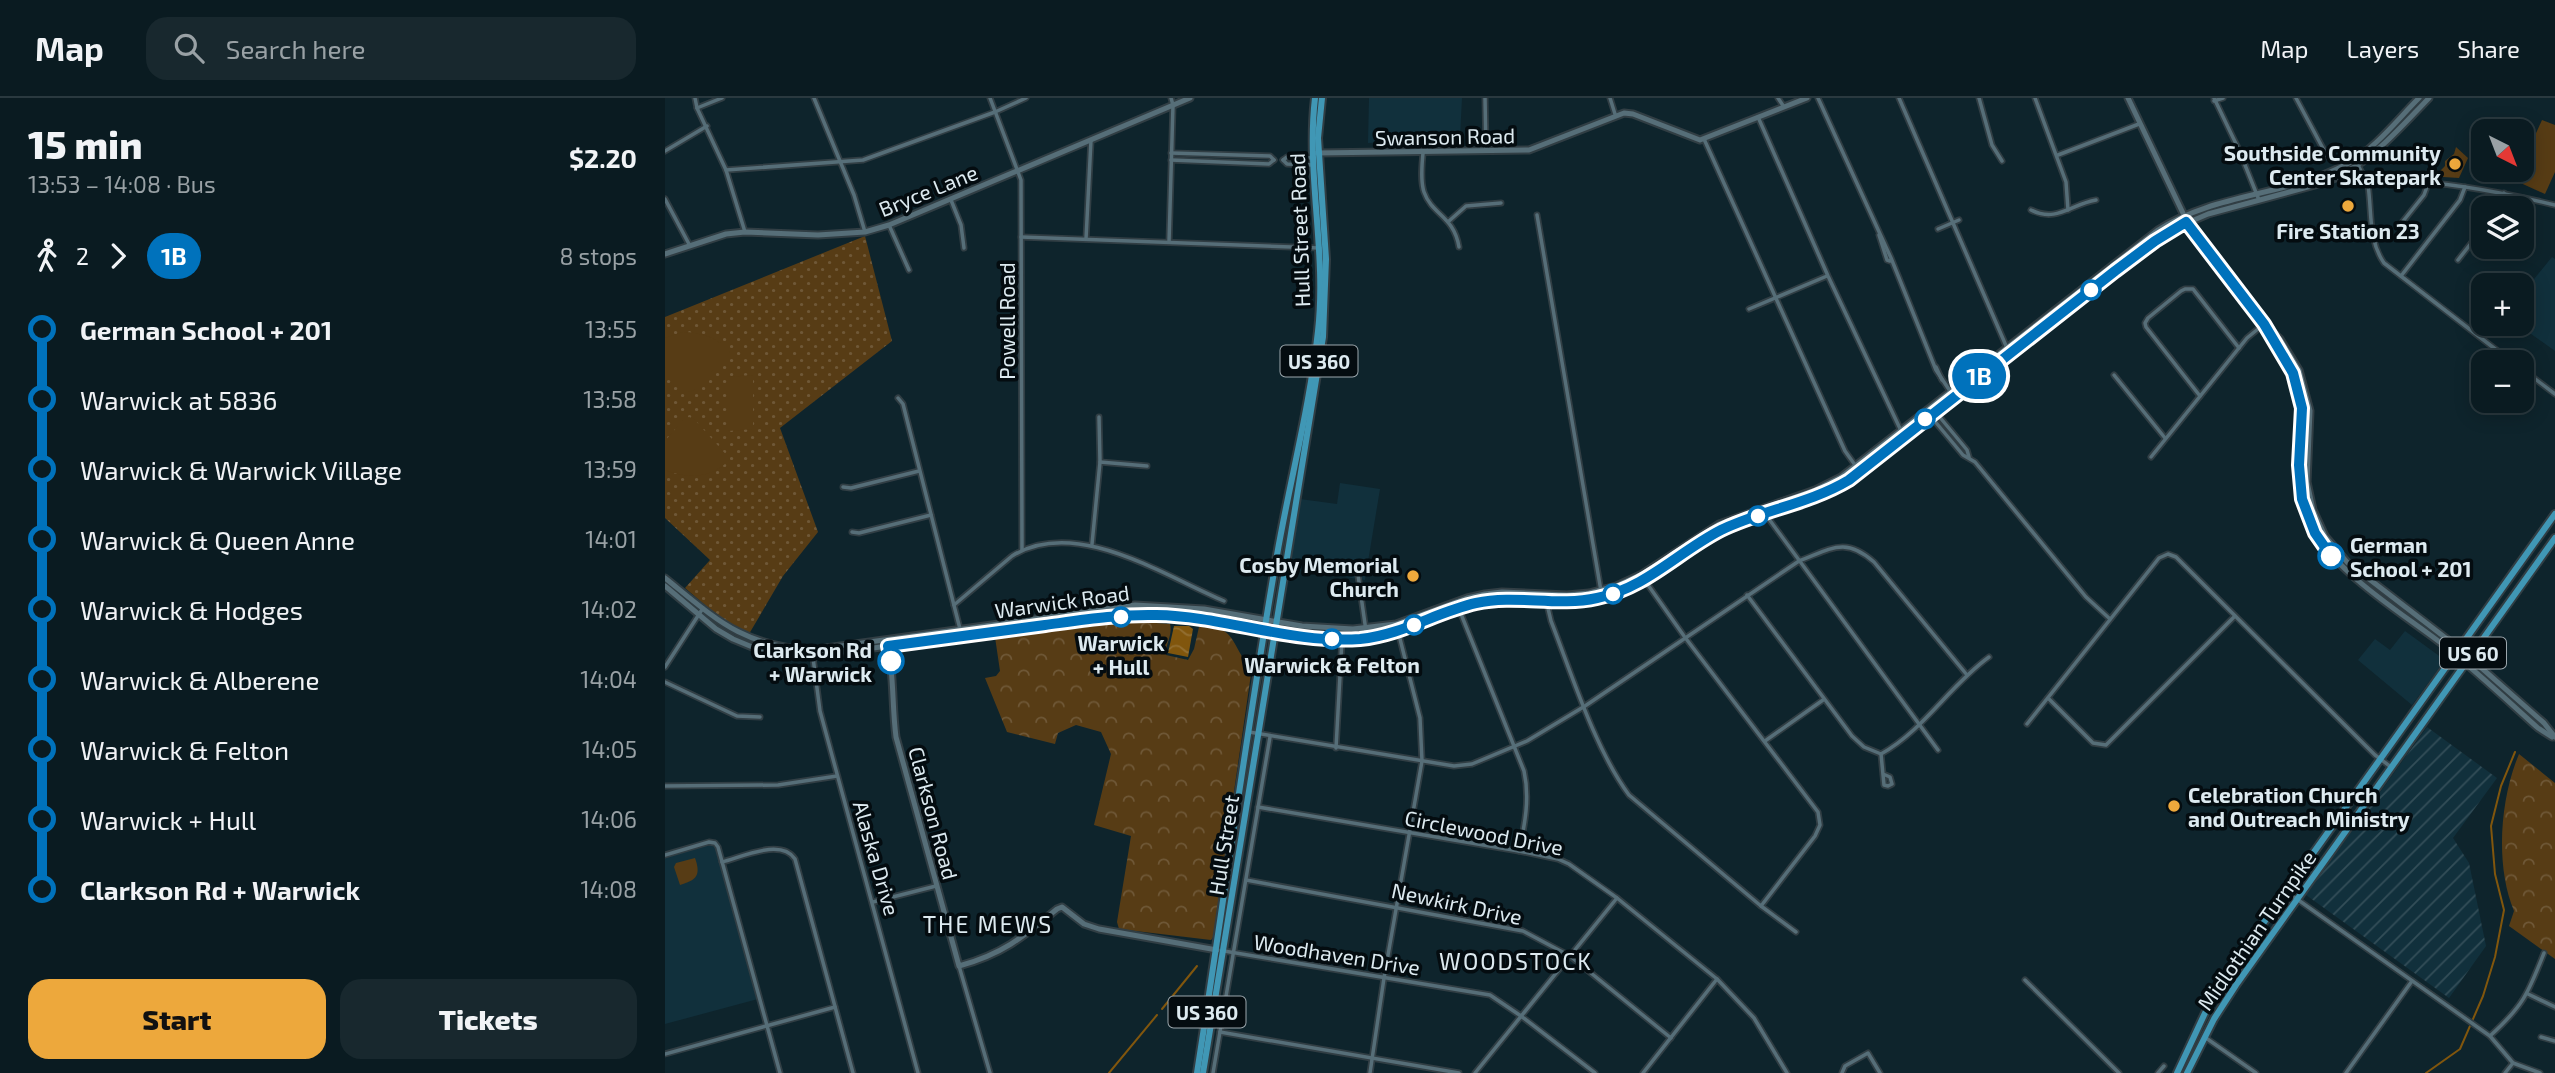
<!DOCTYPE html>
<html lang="en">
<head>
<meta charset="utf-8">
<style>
  :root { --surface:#0a1b21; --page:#18282e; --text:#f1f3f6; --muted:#99a1a5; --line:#2a393f; --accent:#eda83c }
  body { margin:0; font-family:"Exo 2",sans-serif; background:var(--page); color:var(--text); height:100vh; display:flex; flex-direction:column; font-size:26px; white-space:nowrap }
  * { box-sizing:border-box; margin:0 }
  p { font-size:23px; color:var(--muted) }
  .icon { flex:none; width:38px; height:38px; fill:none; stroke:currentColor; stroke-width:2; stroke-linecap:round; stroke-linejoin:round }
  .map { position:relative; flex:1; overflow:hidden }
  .details { display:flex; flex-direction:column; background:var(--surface); width:665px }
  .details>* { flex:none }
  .badge { padding:0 14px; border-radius:23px; font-size:24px; line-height:46px }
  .needle { width:46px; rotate:138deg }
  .fabs { position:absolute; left:1806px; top:21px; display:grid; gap:14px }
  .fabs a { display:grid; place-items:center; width:63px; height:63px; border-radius:14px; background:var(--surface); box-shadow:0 4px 18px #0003,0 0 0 2px var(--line); font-size:35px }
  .map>.badge { position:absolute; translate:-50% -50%; box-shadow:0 0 0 4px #fff }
  .legs { display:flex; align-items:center; gap:10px; height:77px; padding:0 28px; font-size:23px }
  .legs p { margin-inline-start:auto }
  .overview { display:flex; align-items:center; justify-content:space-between; height:119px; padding:0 28px }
  h1 { font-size:38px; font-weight:800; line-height:52px }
  .cta { display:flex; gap:14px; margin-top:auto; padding:14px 28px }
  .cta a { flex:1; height:80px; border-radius:21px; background:var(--accent); color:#111; font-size:28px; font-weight:800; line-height:80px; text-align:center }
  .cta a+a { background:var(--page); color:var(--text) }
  ul { padding:0 28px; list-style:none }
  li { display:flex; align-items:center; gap:24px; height:70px; font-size:26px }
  li i { display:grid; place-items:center; width:10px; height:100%; margin:0 9px; background:currentColor }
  li i::after { content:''; width:18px; height:18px; margin:-9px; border:5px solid; border-radius:50%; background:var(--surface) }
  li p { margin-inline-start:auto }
  li:first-child i { background:linear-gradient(#0000 50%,currentColor 0) }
  li:last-child i { background:linear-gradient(currentColor 50%,#0000 0) }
  header { display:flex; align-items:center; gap:42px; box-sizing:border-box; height:98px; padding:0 35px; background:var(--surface); border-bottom:2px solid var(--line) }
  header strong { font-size:33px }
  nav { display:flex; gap:38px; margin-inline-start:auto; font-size:24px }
  .search { width:490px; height:63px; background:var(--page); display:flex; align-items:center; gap:18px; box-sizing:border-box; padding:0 24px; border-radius:21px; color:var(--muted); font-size:26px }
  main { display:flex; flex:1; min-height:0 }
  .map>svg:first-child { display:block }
  .built { fill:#11303c }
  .industrial { fill:url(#industrial-furrows) }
  .forest { fill:url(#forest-crowns) }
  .park { fill:url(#park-dots) }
  .pitch { fill:#573c15 }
  .water { fill:url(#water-waves) }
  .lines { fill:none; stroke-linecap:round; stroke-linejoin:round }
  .stream { stroke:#81560d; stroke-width:2 }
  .street-casing { stroke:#313e44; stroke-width:7 }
  .secondary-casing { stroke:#313e44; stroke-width:9 }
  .primary-casing { stroke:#313e44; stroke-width:10 }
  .street { stroke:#566e78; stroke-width:3.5 }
  .secondary { stroke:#566e78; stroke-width:5 }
  .primary { stroke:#4097b5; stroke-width:6 }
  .line-1-casing { stroke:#fff; stroke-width:16 }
  .line-1 { stroke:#0072bc; stroke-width:10 }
  .poi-dot { fill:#eda83c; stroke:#040c10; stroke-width:2.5 }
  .stop-1-dot { fill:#fff; stroke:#0072bc; stroke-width:3.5 }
  .labels { text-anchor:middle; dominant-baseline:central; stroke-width:7; stroke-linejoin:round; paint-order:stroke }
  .shield { fill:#040c10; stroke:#9ca7ad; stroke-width:2 }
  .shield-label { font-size:19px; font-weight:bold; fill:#ddeaf0 }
  .street-label { font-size:21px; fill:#ddeaf0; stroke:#040c10 }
  .poi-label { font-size:21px; font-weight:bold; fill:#ddeaf0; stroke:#040c10; text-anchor:end }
  .stop-label { font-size:21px; font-weight:bold; fill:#ddeaf0; stroke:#040c10 }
  .neighbourhood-label { font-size:23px; letter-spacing:2px; fill:#ddeaf0; stroke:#040c10 }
</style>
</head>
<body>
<header>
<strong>Map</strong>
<div class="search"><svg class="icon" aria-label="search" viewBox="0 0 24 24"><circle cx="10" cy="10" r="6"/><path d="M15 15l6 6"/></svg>Search here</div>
<nav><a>Map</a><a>Layers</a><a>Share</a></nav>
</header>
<main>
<section class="details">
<div class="overview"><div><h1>15 min</h1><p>13:53 – 14:08 · Bus</p></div><b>$2.20</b></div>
<div class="legs"><svg class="icon" aria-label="walk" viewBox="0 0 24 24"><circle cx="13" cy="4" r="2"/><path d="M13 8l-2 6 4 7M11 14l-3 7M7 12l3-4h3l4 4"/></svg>2<svg class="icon" aria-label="forward" viewBox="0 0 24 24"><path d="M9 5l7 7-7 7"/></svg><b class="badge" style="background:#0072bc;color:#fff">1B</b><p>8 stops</p></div>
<ul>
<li><i style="color:#0072bc"></i><b>German School + 201</b><p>13:55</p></li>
<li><i style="color:#0072bc"></i><span>Warwick at 5836</span><p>13:58</p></li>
<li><i style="color:#0072bc"></i><span>Warwick &amp; Warwick Village</span><p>13:59</p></li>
<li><i style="color:#0072bc"></i><span>Warwick &amp; Queen Anne</span><p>14:01</p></li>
<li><i style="color:#0072bc"></i><span>Warwick &amp; Hodges</span><p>14:02</p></li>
<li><i style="color:#0072bc"></i><span>Warwick &amp; Alberene</span><p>14:04</p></li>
<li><i style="color:#0072bc"></i><span>Warwick &amp; Felton</span><p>14:05</p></li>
<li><i style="color:#0072bc"></i><span>Warwick + Hull</span><p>14:06</p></li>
<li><i style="color:#0072bc"></i><b>Clarkson Rd + Warwick</b><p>14:08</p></li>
</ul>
<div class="cta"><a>Start</a><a>Tickets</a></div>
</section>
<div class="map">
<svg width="1890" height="975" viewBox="0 0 1890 975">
  <defs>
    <pattern id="industrial-furrows" width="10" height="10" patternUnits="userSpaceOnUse" patternTransform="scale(1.75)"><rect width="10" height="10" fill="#11303c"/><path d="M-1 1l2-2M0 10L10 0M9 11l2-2" fill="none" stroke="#334e58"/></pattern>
    <pattern id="forest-crowns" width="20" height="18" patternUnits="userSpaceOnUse" patternTransform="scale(1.75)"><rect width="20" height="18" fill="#573c15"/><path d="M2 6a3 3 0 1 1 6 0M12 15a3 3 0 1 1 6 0" fill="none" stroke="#6f5837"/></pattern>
    <pattern id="park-dots" width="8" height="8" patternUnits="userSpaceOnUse" patternTransform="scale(1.75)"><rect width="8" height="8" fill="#573c15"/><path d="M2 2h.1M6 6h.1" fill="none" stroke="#6f5837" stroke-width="1.8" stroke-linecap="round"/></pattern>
    <pattern id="water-waves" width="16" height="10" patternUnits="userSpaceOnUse" patternTransform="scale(1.75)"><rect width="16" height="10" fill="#81560d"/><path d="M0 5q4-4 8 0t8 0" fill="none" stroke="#926e31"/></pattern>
  </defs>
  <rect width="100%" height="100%" fill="#0e242c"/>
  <g class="built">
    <polygon points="704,0 797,0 795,40 703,45"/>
    <polygon points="1887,159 1890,161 1890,253 1852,226 1857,226 1857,196"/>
    <polygon points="675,385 715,391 700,482 624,471 635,401 672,406"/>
    <polygon points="1740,533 1777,560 1777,566 1747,607 1693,562 1710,541 1725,552"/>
    <polygon points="39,746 47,747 52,752 93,901 0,926 0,759"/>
  </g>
  <polygon class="industrial" points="1762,629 1832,680 1788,740 1804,765 1821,848 1784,900 1641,797"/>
  <g class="forest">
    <path d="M462,523L505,526C508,537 500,546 501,557L523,562L529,551L534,529C559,528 564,533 575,555C579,563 584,567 586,576L553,804C556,814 553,834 546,842L454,831L452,824L466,738L429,727L446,656L436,634L411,627L393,635L390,646L342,634L320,580L331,578L335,573L330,539Z"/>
    <path d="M1854,656L1890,685V861L1844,828L1849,813C1830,768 1835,701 1854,656Z"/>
  </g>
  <polygon class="park" points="200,138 227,243 115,330 153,434 118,478 84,536 54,519 20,490 45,462 0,420 0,219"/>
  <g class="pitch">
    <polygon points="1877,22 1890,27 1890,74 1880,96 1849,82 1854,72 1857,72 1857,66"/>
    <polygon points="1791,49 1803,60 1794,80 1778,79 1773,75 1780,68 1780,63 1789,56"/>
    <path d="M18,234C36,234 53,240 65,254L29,292L24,294L0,269V240Z"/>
    <polygon points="88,277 88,331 63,333 63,279"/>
    <path d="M24,319L29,321L65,361C47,381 23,381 0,372V343L18,322Z"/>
    <path d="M30,760C36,777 32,782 15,787L9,769L11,765Z"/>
  </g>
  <polygon class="water" points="509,528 524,528 528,531 523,559 503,555"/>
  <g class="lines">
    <g class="stream">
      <polyline points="497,911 532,868"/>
      <polyline points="444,975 492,917"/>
      <polyline points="1761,975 1795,951 1818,898 1830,859 1839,812 1830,776 1826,728 1836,688 1850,654"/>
    </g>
    <g class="street-casing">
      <g id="street">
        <polyline points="30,0 32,10 61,72 80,134"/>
        <polyline points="149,0 189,97 200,134"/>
        <polyline points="325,0 356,82 357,452"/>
        <polyline points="820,0 821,52"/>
        <polyline points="945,0 950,16"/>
        <polyline points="1113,0 1119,9"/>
        <polyline points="1153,0 1226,160 1271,272 1285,293"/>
        <polyline points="1234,0 1342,250"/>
        <polyline points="1314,0 1327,47 1337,63"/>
        <polyline points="1370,0 1401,84 1403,112"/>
        <polyline points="1549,0 1574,52 1594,102"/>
        <polyline points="1631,0 1662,58"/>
        <polyline points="1549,3 1558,0"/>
        <polyline points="32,10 57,0"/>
        <polyline points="1093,19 1163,178 1239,339"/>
        <polyline points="1039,41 1180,353 1190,367"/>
        <polyline points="0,53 42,28"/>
        <polyline points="506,55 605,58 609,62"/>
        <path d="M758,55C757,67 755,82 759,94C767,117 789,118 794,149"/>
        <polyline points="1393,57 1474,26"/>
        <polyline points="506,62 604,66 609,62"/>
        <polyline points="618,62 622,66 648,67"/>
        <polyline points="618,62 622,59 649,60"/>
        <path d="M1693,67L1703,87C1753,76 1840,95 1890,107"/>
        <polyline points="61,72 198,62 330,14 361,0"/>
        <path d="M1703,87C1707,114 1703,142 1719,165L1847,264"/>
        <polyline points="0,101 24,146"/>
        <polyline points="286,102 296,127 299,150"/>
        <polyline points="1833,110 1839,95"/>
        <path d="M1366,112C1392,125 1406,106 1431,102"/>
        <polyline points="872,117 937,499"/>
        <polyline points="784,123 801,108 836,105"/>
        <polyline points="224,127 244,172"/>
        <polyline points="1735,127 1759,97 1763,86"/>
        <polyline points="1273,131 1294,122"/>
        <polyline points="1214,137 1222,162 1225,163"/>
        <polyline points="356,139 655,150"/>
        <polyline points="421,141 426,42"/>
        <polyline points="504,144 508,7 506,0"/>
        <polyline points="1793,162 1818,130"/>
        <polyline points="1736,178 1795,102 1800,89"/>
        <polyline points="1084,211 1162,178"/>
        <polyline points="1271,269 1277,282"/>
        <polyline points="1857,271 1890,296"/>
        <polyline points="1449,277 1500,340"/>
        <polyline points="1535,298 1481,229 1480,225 1483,220 1516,193 1520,191 1528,191 1574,250"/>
        <polyline points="233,300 238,306 295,531"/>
        <polyline points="1268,315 1268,321 1298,357 1310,364 1421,499 1445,521"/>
        <polyline points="1269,316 1273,317 1302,352 1304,359"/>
        <polyline points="1486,359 1582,240 1599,226"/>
        <polyline points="435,364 482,368"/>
        <polyline points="178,389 186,390 254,373"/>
        <polyline points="1101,417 1273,652"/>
        <polyline points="187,434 194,435 266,417"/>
        <polyline points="427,446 435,364 434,319"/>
        <polyline points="692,470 702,540"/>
        <polyline points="976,477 1019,538 1153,714 1155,727 1150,738 1096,808"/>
        <polyline points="1082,497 1187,638 1199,649 1216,656"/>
        <path d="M881,502L886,523C907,577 930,651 964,697L1096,808L1131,834"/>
        <path d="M289,507L347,458C411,418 499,478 559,503"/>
        <path d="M794,511L859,673C865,700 860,726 854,753"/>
        <polyline points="147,552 155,613 253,975"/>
        <polyline points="0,569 38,510"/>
        <polyline points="0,584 72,618 95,619"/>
        <polyline points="1383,600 1428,645 1441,647 1570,518"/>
        <polyline points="1362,626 1494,460 1503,456 1511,459 1710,657 1726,669"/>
        <path d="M584,634L789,668L807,666L862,643L920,608L1134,463C1166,451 1180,438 1209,464L1302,577"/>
        <polyline points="1100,643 1158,602"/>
        <polyline points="671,650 677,541"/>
        <path d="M1216,656C1259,632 1284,588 1324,559"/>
        <polyline points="1216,656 1219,687 1223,688 1227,686 1225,679 1218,676"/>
        <polyline points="0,688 113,687 172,678"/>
        <polyline points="593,709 854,753 893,761 904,766 952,800 1052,881 1089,920 1122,975"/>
        <polyline points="0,757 44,744 50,745 53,749 115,975"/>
        <path d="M57,764C77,759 116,740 130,761L188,975"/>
        <polyline points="581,782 858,833 905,858 1006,940"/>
        <polyline points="1622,794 1825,938 1848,965 1875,975"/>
        <polyline points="208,804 271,788"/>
        <polyline points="559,853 825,897 856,918 930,975"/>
        <polyline points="294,868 325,975"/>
        <polyline points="1360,882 1454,975"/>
        <polyline points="1863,896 1890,909"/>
        <polyline points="555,934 794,975"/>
        <path d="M1825,938C1858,908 1863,896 1879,855"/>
        <polyline points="1876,939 1890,943"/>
        <polyline points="1541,940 1591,975"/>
        <polyline points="0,956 170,909"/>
        <polyline points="548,975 605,639"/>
        <polyline points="705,975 719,880 757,663 755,620 733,533"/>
        <polyline points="810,975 952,800"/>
        <polyline points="978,975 1052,881"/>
        <polyline points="1177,975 1180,968 1203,955 1215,975"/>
        <polyline points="1493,975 1499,968"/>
        <polyline points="1681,975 1747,883"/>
        <polyline points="1840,975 1848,965"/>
      </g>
    </g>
    <g class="secondary-casing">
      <g id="secondary">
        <polyline points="1463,0 1527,134 1599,226 1615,241 1634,272 1645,313 1642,384 1648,412 1660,438 1682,464 1795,551 1879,625 1890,639"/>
        <polyline points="652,55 864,52 959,15 968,16 1035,42 1142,0"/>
        <polyline points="0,156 61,136 80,134 153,137 200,134 224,127 525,0"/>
        <path d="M1600,229C1613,259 1633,273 1637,310C1642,351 1626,377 1643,420C1663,472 1738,515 1781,549C1813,575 1843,603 1873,630L1887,639"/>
        <path d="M0,480C52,522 77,548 147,552L470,507L539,511L637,528L688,531L731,526L802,500L820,496L837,494L902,497L924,495L951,488L977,476L1054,426L1150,392L1176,379L1493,132C1550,95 1623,98 1682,66C1710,51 1732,22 1754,0"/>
        <path d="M0,488L51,531L68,541L97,553L148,558L427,521L480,517L553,523L629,537L697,540L740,531L810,505L853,501L903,504L946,497L982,481L1058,431L1144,401L1184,382L1374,232L1508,131L1543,116L1661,84C1704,67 1732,33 1764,0"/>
        <path d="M223,548C229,578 227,609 231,639L294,868C338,856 358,839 392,811L397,809L419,826L434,831L552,852"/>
      </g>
    </g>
    <g class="primary-casing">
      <g id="primary">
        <path d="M532,975C559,802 582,629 612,457C625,382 645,308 653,233C662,155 641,77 650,0"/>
        <polyline points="538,975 658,239 661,161 653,40 657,0"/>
        <polyline points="1512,975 1540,915 1572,862 1890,416"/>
        <polyline points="1522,975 1549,921 1571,887 1890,440"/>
      </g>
    </g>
    <use href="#street" class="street"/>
    <use href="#secondary" class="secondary"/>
    <use href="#primary" class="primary"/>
  </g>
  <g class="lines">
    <g class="line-1-casing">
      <path id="line-1" d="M226,563L223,548C275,541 328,534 380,527C417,522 454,516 491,517C559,518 626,546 695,541C737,537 771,514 811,505C851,496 892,509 932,500C981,490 1013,454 1056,432C1097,412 1144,406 1184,382L1450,173L1490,143L1521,124L1599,226L1628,275L1637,310L1634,367L1637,401L1650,435L1666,458"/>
    </g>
    <use href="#line-1" class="line-1"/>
  </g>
  <g class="poi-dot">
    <circle cx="1790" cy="66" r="7"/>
    <circle cx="1683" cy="108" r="7"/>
    <circle cx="748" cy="478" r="7"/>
    <circle cx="1509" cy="708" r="7"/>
  </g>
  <g class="stop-1-dot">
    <circle cx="1426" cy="192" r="9"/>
    <circle cx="1260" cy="321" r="9"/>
    <circle cx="1093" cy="418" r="9"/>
    <circle cx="1666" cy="458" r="12"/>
    <circle cx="948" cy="496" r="9"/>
    <circle cx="456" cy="519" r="9"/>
    <circle cx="749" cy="527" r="9"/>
    <circle cx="667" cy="541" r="9"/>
    <circle cx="226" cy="563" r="12"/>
  </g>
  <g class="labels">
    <g class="shield">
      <rect x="615.5" y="247.5" width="77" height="31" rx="5"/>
      <rect x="1775" y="539.5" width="66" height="31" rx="5"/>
      <rect x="503.5" y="898.5" width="77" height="31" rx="5"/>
    </g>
    <g class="shield-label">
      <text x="654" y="263">US 360</text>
      <text x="1808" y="555">US 60</text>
      <text x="542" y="914">US 360</text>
    </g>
    <g class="street-label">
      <text transform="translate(780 38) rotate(-1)">Swanson Road</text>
      <text transform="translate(263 92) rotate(-22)">Bryce Lane</text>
      <text transform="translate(634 132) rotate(-92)">Hull Street Road</text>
      <text transform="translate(341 223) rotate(-90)">Powell Road</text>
      <text transform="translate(397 503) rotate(-8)">Warwick Road</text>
      <text transform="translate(269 715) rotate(75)">Clarkson Road</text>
      <text transform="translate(819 734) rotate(11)">Circlewood Drive</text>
      <text transform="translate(558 747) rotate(-81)">Hull Street</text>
      <text transform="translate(212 760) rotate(74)">Alaska Drive</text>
      <text transform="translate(792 805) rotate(12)">Newkirk Drive</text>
      <text transform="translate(1591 832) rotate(-55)">Midlothian Turnpike</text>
      <text transform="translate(672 856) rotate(9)">Woodhaven Drive</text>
    </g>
    <g class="poi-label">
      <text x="1776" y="54">Southside Community<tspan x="1776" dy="24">Center Skatepark</tspan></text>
      <text x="1683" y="132" text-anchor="middle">Fire Station 23</text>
      <text x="734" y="466">Cosby Memorial<tspan x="734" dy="24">Church</tspan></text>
      <text x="1523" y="696" text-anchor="start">Celebration Church<tspan x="1523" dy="24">and Outreach Ministry</tspan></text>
    </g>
    <g class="stop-label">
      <text x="1685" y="446" text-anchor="start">German<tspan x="1685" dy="24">School + 201</tspan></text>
      <text x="456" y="544">Warwick<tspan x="456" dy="24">+ Hull</tspan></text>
      <text x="207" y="551" text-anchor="end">Clarkson Rd<tspan x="207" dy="24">+ Warwick</tspan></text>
      <text x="667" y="566">Warwick &amp; Felton</text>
    </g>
    <g class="neighbourhood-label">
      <text x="323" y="826">THE MEWS</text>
      <text x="851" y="863">WOODSTOCK</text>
    </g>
  </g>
</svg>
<div class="fabs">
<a><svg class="needle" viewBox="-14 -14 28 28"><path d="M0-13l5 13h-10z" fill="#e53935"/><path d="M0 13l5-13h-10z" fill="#99a1a5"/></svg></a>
<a><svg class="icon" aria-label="layers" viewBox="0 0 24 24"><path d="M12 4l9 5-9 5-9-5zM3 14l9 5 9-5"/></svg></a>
<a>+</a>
<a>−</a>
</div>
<b class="badge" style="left:1314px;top:278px;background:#0072bc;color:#fff">1B</b>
</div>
</main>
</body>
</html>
